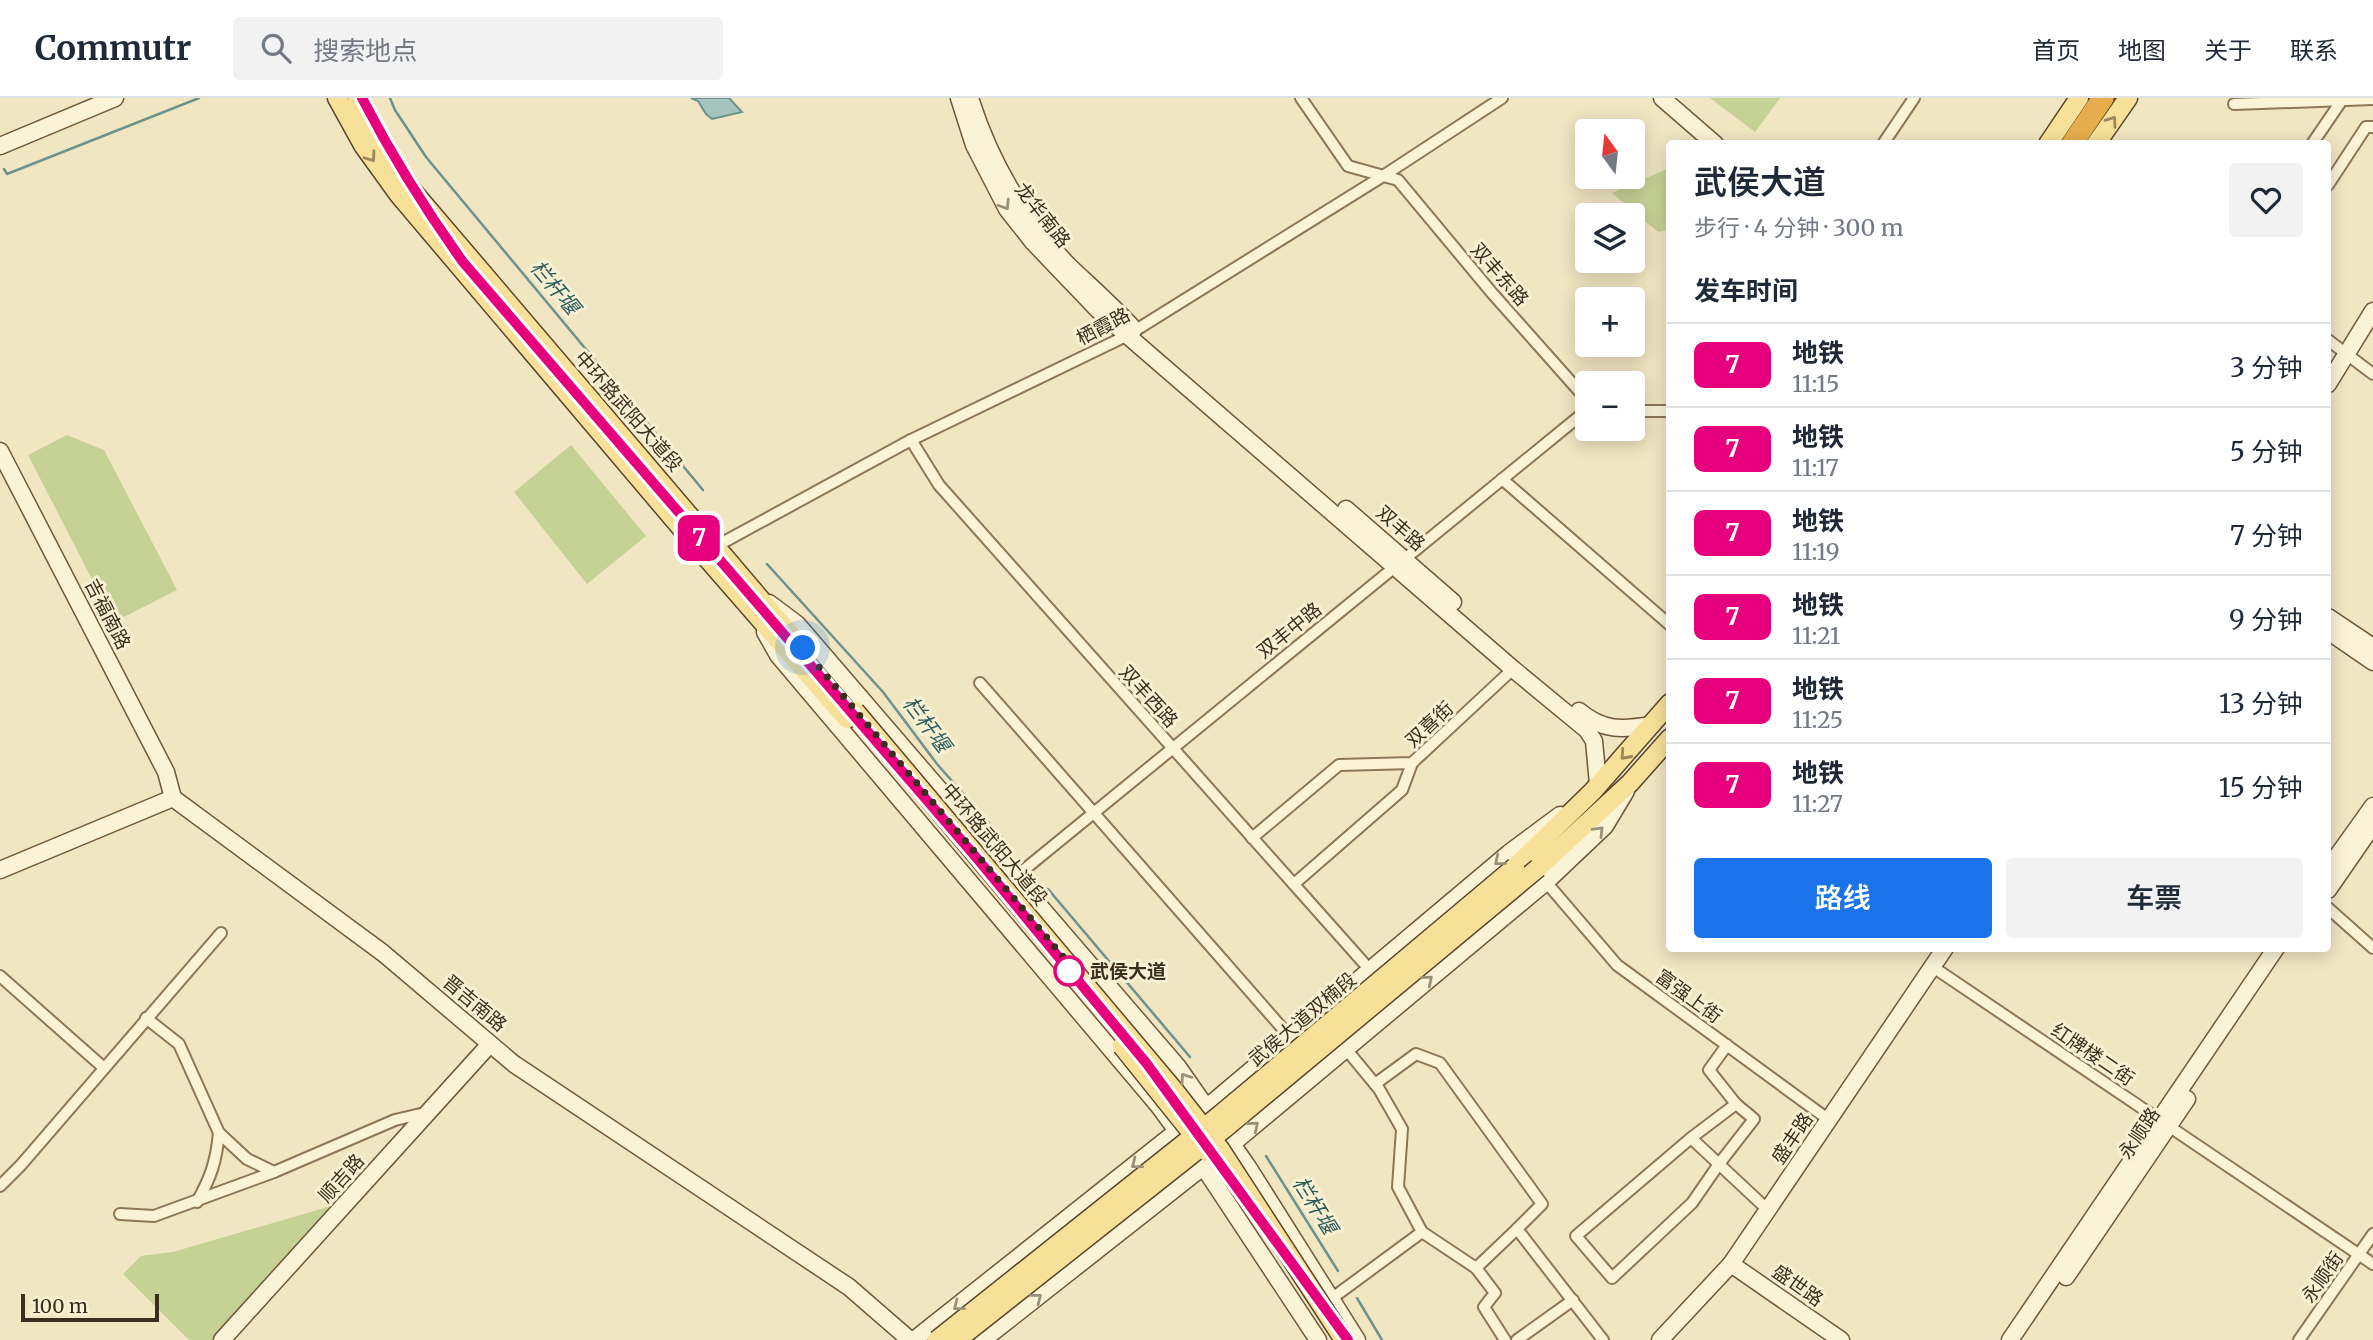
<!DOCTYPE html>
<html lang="zh">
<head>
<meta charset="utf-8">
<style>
  :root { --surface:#fff; --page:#f2f2f3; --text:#1f2937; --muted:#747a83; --line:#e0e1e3; --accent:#1a73e8 }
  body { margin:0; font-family:Merriweather,"Noto Sans SC",serif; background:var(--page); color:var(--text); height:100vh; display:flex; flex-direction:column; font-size:26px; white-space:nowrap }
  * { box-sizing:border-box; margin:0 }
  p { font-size:23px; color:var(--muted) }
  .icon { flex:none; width:38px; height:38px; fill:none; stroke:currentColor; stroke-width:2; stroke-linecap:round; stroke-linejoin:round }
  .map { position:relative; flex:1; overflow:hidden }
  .sheet { position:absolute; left:1666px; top:42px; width:665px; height:812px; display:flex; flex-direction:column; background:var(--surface); border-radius:7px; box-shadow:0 4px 18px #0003 }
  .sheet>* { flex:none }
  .badge { padding:0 14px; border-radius:10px; font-size:24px; line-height:46px }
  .needle { width:46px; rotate:345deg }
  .controls { position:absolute; left:1575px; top:21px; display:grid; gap:14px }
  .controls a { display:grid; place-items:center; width:70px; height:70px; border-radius:7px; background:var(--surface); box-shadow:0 4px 18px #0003; font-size:35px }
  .scale { position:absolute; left:21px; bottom:18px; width:138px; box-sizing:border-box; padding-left:7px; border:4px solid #3c2e1d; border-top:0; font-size:19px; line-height:24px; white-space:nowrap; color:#3c2e1d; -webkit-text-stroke:5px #f8f0d3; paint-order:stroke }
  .you { position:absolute; width:35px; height:35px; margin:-18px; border:5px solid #fff; border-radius:50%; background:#1a73e8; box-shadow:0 0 0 10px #1a73e833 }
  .map>.badge { position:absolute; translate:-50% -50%; box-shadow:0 0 0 4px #fff }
  h2 { padding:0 28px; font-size:26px; line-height:63px }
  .round { display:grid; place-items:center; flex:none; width:74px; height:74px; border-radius:7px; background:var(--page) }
  .summary { display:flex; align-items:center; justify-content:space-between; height:119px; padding:0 28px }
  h1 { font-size:33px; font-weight:600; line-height:52px }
  .button { display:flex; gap:14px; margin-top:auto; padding:14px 28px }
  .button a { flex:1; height:80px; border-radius:7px; background:var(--accent); color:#fff; font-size:28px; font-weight:600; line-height:80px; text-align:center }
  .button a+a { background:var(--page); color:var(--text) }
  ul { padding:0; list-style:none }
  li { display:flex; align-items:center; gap:21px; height:84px; padding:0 28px; border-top:2px solid var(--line) }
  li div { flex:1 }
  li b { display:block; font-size:26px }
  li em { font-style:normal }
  li .badge { min-width:77px; font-weight:700; text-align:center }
  header { display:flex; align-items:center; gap:42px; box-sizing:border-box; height:98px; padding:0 35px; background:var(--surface); border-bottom:2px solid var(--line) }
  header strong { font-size:33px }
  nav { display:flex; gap:38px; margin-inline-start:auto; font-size:24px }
  .search { width:490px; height:63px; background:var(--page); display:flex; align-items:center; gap:18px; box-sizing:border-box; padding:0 24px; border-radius:7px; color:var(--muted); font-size:26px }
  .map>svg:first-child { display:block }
  .green { fill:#c6d195 }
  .water { fill:#a5c4bd; stroke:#6b938c; stroke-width:2 }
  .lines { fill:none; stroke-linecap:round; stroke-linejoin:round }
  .stream { stroke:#6b938c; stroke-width:2.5 }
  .street-casing { stroke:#8d7758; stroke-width:14 }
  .secondary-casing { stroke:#6f583b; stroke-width:19 }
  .primary-casing { stroke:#5a452c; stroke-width:21 }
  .highway-casing { stroke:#5a452c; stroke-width:24 }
  .street { stroke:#fbf3d6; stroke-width:10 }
  .secondary { stroke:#fbf3d6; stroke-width:16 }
  .primary { stroke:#f7e097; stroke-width:18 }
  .highway { stroke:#e7ad4d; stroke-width:21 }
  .primary-bridge-casing { stroke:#5a452c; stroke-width:21; stroke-linecap:butt }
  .primary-bridge { stroke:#f7e097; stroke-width:18 }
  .oneway { stroke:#9a875a }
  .oneway2 { stroke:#9c907a }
  .line-casing { stroke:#fff; stroke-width:16 }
  .line { stroke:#e6007e; stroke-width:10 }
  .walk { stroke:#3c2e1d; stroke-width:7; stroke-dasharray:0 12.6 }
  .stop-dot { fill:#fff; stroke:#e6007e; stroke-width:3.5 }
  .labels { text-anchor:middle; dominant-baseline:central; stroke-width:6; stroke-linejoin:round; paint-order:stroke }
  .street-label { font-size:19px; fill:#3c2e1d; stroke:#f8f0d3 }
  .stop-label { font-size:19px; font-weight:bold; fill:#3c2e1d; stroke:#f8f0d3; text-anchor:start }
  .water-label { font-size:21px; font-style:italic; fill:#2b5d5d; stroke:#f8f0d3 }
</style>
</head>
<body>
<header>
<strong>Commutr</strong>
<div class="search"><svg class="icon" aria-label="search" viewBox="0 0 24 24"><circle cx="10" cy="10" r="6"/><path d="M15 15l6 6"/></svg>搜索地点</div>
<nav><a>首页</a><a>地图</a><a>关于</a><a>联系</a></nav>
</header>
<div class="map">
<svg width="2373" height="1242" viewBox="0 0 2373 1242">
  <rect width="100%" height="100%" fill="#f1e6c2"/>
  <g class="green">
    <polygon points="1710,0 1780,0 1755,34"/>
    <polygon points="1669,70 1669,132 1658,134 1612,95"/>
    <polygon points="67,337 104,352 177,492 114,524 28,357"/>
    <polygon points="571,347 646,438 587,486 514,394"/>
    <polygon points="331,1108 215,1242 189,1242 123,1176 141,1158 173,1154"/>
  </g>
  <polygon class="water" points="691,0 729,0 742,14 712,21 706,16 698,3"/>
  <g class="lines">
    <g class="stream">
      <polyline points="390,0 395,12 426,59 703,392"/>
      <polyline points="4,71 7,76 199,0"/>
      <polyline points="767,466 883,594 937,666 1006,744"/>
      <polyline points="1048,791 1190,959"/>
      <polyline points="1266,1058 1338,1173"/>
      <polyline points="1357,1200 1382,1242"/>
    </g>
    <g class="street-casing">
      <g id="street">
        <polyline points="1301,0 1348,68 1398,82 1492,195 1587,302"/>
        <polyline points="2234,6 2373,1"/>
        <polyline points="1883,46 1914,0"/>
        <polyline points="2312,46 2342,2"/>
        <polyline points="2328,87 2366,29 2373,29"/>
        <polyline points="2328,242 2373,276"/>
        <polyline points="1633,313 1670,313"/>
        <polyline points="911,342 939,387 1370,872"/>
        <polyline points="1502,381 1670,527"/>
        <polyline points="711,451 911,342 1128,237 1383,78 1502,0"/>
        <polyline points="980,585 1290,939"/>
        <polyline points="1252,740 1339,667 1412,665 1513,571"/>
        <polyline points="1014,780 1587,312"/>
        <polyline points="1546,784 1617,867 1829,1022"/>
        <polyline points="1294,786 1402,692 1412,665"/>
        <polyline points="2328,810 2373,850"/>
        <polyline points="1933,869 2373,1166"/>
        <polyline points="0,878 104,970"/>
        <polyline points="146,920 179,946 219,1035 247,1061 274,1074"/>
        <polyline points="1727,947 1709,972 1736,1006"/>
        <polyline points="1346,951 1379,991 1402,1031 1398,1089 1422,1134 1476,1170 1495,1195 1484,1209 1505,1242"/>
        <polyline points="1375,986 1416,956 1440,965 1542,1106 1517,1131 1603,1242"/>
        <polyline points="1691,1040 1736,1006 1754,1021 1719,1066 1692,1105 1612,1180 1576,1138 1691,1040 1768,1112"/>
        <polyline points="0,1088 21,1067 221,835"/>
        <path d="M197,1104C211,1079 216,1064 219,1035"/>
        <polyline points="120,1116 154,1118 274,1074 395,1022 429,1014"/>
        <polyline points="1476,1170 1517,1131"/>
        <polyline points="1331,1201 1422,1134"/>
        <polyline points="1517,1242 1573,1202"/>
        <polyline points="2299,1242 2373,1136"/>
      </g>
    </g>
    <g class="secondary-casing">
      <g id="secondary">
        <polyline points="959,0 974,47 1007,111 1033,144 1098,212 1513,571 1587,632 1594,643 1598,686"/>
        <path d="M970,0C989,61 1023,121 1068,167C1090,188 1113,208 1134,231"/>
        <polyline points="1662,0 1715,46"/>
        <polyline points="0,48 115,0"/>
        <polyline points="2328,286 2373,213"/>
        <polyline points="0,353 166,674 173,700"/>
        <polyline points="1346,411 1453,504"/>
        <polyline points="769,505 797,526 1178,969 1248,1069 1357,1242"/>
        <polyline points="2328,519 2373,549"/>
        <polyline points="2328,533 2373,564"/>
        <polyline points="765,534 778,557 1158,1007 1203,1068 1318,1242"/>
        <path d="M1579,613C1603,633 1621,632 1652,627"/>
        <polyline points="173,700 383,855 514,966 849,1189 910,1242"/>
        <polyline points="2328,771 2373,708"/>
        <polyline points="0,772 173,700"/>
        <polyline points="2328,792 2373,727"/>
        <polyline points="1731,1166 1841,1242"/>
        <polyline points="2066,1179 2187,1001"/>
        <polyline points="222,1242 490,946"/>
        <polyline points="914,1242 1206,1010 1509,755 1560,717"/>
        <polyline points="983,1242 1232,1046 1546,784 1605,728 1626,693"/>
        <polyline points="1660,1242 1731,1166 1945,850"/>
        <polyline points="2010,1242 2276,850"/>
      </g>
    </g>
    <g class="primary-casing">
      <g id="primary">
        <polyline points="337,0 363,47 399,97 704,457 847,621"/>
        <polyline points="357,0 373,33 411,91 803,551"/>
        <polyline points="2048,46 2079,0"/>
        <polyline points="2096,46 2128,0"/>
        <polyline points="1515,769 1593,693 1670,605"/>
        <polyline points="1538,770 1630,685 1670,640"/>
      </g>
    </g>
    <g class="highway-casing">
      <polyline id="highway" points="2072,46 2103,0"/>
    </g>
    <use href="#street" class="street"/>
    <use href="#secondary" class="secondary"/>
    <use href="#primary" class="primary"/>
    <use href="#highway" class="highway"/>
    <g class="primary-bridge-casing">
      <g id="primary-bridge">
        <polyline points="855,613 1174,992 1220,1051 1344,1242"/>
        <polyline points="1122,948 1207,1054"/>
        <polyline points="937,1242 1221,1016 1515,769"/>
        <polyline points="957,1242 1224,1031 1538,770"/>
      </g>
    </g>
    <use href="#primary-bridge" class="primary-bridge"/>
  </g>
  <defs><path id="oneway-chevron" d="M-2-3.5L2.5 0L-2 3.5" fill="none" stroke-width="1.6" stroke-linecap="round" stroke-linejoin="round" transform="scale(1.75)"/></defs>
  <g class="oneway">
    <use href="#oneway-chevron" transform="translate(2112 23) rotate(-55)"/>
    <use href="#oneway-chevron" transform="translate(371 59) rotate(54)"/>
    <use href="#oneway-chevron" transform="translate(1625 657) rotate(132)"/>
  </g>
  <g class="oneway2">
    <use href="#oneway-chevron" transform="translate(1005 107) rotate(58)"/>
    <use href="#oneway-chevron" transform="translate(1599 733) rotate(-46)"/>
    <use href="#oneway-chevron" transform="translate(1499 763) rotate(140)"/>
    <use href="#oneway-chevron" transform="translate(1428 882) rotate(-40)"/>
    <use href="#oneway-chevron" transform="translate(1185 980) rotate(-125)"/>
    <use href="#oneway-chevron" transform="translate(1254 1028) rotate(-40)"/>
    <use href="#oneway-chevron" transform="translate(1136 1066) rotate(142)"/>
    <use href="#oneway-chevron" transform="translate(1037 1200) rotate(-38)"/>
    <use href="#oneway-chevron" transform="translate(958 1208) rotate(142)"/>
  </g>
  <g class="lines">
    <g class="line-casing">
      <path id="line" d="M362,0C392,58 425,111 463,164L975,758L1147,966L1348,1242"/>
    </g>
    <use href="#line" class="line"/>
    <polyline class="walk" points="803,550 1066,862 1069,873"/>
  </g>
  <circle class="stop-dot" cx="1069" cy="873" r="14"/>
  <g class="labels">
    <g class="street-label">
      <text transform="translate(1043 117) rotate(52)">龙华南路</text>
      <text transform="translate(1500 176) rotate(49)">双丰东路</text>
      <text transform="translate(1103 228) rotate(-28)">栖霞路</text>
      <text transform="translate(629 313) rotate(49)">中环路武阳大道段</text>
      <text transform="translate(1401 430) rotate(41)">双丰路</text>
      <text transform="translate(108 516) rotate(63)">吉福南路</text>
      <text transform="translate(1289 532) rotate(-39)">双丰中路</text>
      <text transform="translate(1149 598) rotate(48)">双丰西路</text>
      <text transform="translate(1429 626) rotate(-43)">双喜街</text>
      <text transform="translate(995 746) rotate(50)">中环路武阳大道段</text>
      <text transform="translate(1689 898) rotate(36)">富强上街</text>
      <text transform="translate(475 905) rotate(40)">晋吉南路</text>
      <text transform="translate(1302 921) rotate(-40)">武侯大道双楠段</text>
      <text transform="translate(2093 956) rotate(34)">红牌楼二街</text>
      <text transform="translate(2139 1035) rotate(-56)">永顺路</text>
      <text transform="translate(1792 1040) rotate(-56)">盛丰路</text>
      <text transform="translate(341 1080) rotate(-48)">顺吉路</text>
      <text transform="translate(2322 1179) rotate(-55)">永顺街</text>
      <text transform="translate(1798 1187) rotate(35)">盛世路</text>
    </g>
    <g class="stop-label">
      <text x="1090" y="873">武侯大道</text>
    </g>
    <g class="water-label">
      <text transform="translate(555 189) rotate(50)">栏杆堰</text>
      <text transform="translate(927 626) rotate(53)">栏杆堰</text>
      <text transform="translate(1315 1107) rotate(58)">栏杆堰</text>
    </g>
  </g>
</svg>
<div class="controls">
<a><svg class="needle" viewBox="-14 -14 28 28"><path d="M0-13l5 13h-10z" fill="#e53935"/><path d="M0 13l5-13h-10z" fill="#747a83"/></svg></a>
<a><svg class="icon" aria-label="layers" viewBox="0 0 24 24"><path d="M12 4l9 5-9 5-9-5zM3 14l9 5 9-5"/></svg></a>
<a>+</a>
<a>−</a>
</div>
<div class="scale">100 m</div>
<div class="you" style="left:803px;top:550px"></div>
<b class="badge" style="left:699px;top:440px;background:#e6007e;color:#fff">7</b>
<section class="sheet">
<div class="summary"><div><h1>武侯大道</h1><p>步行 · 4 分钟 · 300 m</p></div><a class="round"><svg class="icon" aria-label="heart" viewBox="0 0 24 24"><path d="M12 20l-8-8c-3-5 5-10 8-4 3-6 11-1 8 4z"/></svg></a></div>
<h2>发车时间</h2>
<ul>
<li><span class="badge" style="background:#e6007e;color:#fff">7</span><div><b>地铁</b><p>11:15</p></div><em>3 分钟</em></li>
<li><span class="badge" style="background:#e6007e;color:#fff">7</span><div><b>地铁</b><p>11:17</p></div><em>5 分钟</em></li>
<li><span class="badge" style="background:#e6007e;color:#fff">7</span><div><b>地铁</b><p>11:19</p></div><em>7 分钟</em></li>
<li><span class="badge" style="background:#e6007e;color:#fff">7</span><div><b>地铁</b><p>11:21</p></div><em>9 分钟</em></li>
<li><span class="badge" style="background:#e6007e;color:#fff">7</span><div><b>地铁</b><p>11:25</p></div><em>13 分钟</em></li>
<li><span class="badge" style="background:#e6007e;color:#fff">7</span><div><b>地铁</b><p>11:27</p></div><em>15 分钟</em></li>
</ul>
<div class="button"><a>路线</a><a>车票</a></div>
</section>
</div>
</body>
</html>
